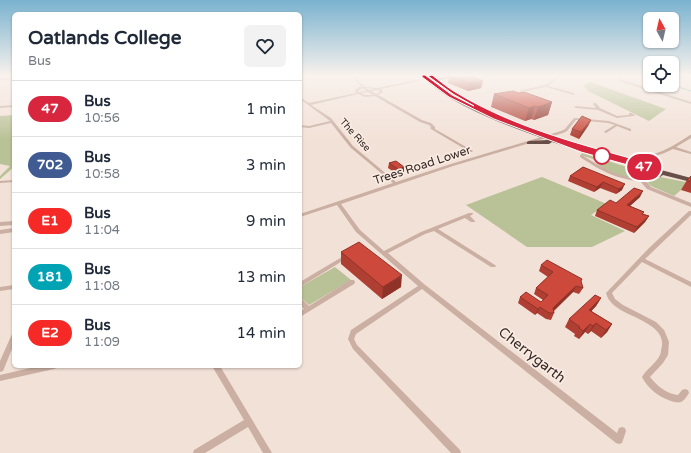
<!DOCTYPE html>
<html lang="en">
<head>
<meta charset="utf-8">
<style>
  :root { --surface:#fff; --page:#f2f2f3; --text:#1f2937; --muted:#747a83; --line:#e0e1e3 }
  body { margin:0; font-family:"Varela Round",sans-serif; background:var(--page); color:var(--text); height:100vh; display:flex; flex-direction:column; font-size:15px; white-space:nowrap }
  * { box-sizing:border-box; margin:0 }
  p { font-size:13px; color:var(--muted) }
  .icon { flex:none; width:22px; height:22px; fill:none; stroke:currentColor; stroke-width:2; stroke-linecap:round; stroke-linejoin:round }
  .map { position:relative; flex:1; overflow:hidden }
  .details { position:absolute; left:12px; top:12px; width:290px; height:356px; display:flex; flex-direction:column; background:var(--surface); border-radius:6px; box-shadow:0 1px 3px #0004 }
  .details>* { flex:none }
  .badge { padding:0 8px; border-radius:13px; font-size:14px; line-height:26px }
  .needle { width:26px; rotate:352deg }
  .fabs { position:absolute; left:643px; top:12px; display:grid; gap:8px }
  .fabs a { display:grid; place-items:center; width:36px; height:36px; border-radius:6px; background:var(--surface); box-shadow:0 1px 3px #0004; font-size:20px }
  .map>.badge { position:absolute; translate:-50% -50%; box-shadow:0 0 0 2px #fff }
  .round { display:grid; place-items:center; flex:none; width:42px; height:42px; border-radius:6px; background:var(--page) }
  .headline { display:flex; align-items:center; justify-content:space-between; height:68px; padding:0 16px }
  h1 { font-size:19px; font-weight:700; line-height:30px }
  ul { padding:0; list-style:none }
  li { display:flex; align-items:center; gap:12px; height:56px; padding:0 16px; border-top:1px solid var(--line) }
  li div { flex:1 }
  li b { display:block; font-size:15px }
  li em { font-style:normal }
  li .badge { min-width:44px; font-weight:700; text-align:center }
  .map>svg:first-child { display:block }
  .green { fill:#b9c196 }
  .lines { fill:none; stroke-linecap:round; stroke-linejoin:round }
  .stream { stroke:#74b0aa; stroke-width:1 }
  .minor { fill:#caafa2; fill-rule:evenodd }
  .tertiary { fill:#caafa2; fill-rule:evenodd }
  .secondary { fill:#9e7d74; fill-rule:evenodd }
  .trunk { fill:#674e48; fill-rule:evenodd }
  .wall { fill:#af3f33 }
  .shaded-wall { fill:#8f3329 }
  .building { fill:#cc493b; stroke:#8f3329 }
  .line { fill:#d7263d; stroke:#fff }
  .stop-dot { fill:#fff; stroke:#d7263d; stroke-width:2 }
  .labels { text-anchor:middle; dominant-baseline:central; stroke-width:3.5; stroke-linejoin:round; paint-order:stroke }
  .far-street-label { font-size:10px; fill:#352825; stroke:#faece3 }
  .street-label { font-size:12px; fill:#352825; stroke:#faece3 }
  .near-street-label { font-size:14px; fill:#352825; stroke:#faece3 }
</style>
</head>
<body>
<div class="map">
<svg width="691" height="453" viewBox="0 0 691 453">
  <rect width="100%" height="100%" fill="#f2e1d7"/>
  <g class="green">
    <polygon points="590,82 596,84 666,109 649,121 588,91 583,86"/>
    <polygon points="14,115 14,167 0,179 0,176 10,166 0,164 0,116"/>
    <polygon points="582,153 627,167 632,171 633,177 624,177 602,168 593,159 581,155"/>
    <polygon points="655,176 691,183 691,185 688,184 674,196 651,186 648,183 649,179"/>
    <polygon points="542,177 607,204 591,215 625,231 592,247 527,247 466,205"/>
    <polygon points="335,267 351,280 309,305 300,297 300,287"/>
  </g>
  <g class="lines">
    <g class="stream">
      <polyline points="643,76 650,78"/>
      <polyline points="672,85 691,91"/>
    </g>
    <g class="minor">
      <path d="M350,76H353L365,87L378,88L419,79V81L381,89L383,92L378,95L422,120L431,123L435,127V129L473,151L472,152H470L431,129L430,128L431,127L429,125L420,122L375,96L365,97L358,94L311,105L331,118L353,146L396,182L451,164L561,131L565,129L574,118H575L609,121L631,129V131H630L617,126L606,133L604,132L605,131L615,125L608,123L576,120L567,131L563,133L453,166L341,204L360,230L384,251L421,232L469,213H473V214L470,216L475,221V222H471L465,218L438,229L495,265L496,266L495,267H491L434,231L425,234L388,253L424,284L617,433L619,428L622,427L625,428L626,431L622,443L619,444L616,443L422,289L356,334L354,339L357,345L460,450L461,453H451L353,349L348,339L351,330L418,286L356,232L337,205L300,217V214L393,183L351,148L331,123L309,128L300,127V125L309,126L330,121L300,99V97L309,103L356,93L355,91V90L359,87H362ZM363,88L366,91L359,92L358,91L361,89ZM366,88H367L374,89L369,90ZM378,90L380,92L376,94L371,91ZM368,92L373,95H365L361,93Z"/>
      <polygon points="559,76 562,76 548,86 574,93 574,95 546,87 520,92 519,91 545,85"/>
      <polygon points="619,76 634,76 623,77 621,79 623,80 691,102 691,104 621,82 618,79 621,77"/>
      <polygon points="0,78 14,79 14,81 0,80"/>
      <polygon points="594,103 596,103 600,108 617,116 629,115 629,113 631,113 635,115 633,116 617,118 598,110 576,108 574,107 576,106 596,108 593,104"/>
      <polygon points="14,105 14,107 0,108 0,106"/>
      <path d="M690,135H691V138L676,147L691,152V154L673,149C659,156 645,160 629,160C625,159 621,160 617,158L619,157C651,158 663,153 690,135Z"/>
      <path d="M580,155H582C604,169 617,176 643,180L645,181L643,182C634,181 624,179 615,176C603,172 591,164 580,157Z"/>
      <polygon points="14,180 14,182 0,183 0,181"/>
      <path d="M689,211H691V215L645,259L691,282V287L642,262L612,293L615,299L623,305L656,322L664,330L665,332L669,342L668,355L663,363L650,377C657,386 667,394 678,395L682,390L685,389L688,390L689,393C687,396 684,401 681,402C678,403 674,402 671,401C659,397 648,389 642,377C646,369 656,364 660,355C661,353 661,349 662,346C665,321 621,317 610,301C608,299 607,296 606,293L649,248Z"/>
      <polygon points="14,221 14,225 0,226 0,222"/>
      <polygon points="14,228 14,232 0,234 0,230"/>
      <polygon points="347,254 349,255 350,256 349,257 300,287 300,282"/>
      <polygon points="350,280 354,280 355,282 354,284 300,317 300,311 304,309 300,305 300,299 302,299 309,306"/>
      <polygon points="14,285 14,289 0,291 0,287"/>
      <polygon points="14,333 14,344 3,371 0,372 0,361 12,334"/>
      <polygon points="39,366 58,366 57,368 54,369 0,381 0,375"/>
      <polygon points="212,366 220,366 272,453 263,453 248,427 205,453 193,453 194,450 244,420"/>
    </g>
    <polygon class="tertiary" points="644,163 648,163 648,164 646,181 651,187 691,203 691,207 647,189 640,181"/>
    <polygon class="secondary" points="422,76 426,76 431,81 428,82"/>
    <path class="trunk" d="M448,76H457L433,82C460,101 491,115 522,127C577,148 634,163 691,178V182L663,175L660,177H642V175L657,173L598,156L552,142L549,144H527V142L529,141L548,140C511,127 456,108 427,81Z"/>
  </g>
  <g class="wall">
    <polygon points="449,76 472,76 483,81 481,88 468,91 448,83"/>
    <polygon points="519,93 552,102 548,115 534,120 531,119 525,121 491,107 494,94"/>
    <polygon points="591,120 588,126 579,139 570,135 572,129"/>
    <polygon points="389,163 404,172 397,174 388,168"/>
    <polygon points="583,167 622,190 616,194 600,188 594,192 568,181 570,176"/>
    <polygon points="691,176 691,193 681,190 687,180"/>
    <polygon points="640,197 630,206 644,212 643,214 649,216 645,222 634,233 595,216 597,210 616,203"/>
    <polygon points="341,252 401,287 382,299 341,264"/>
    <polygon points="541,265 581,282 583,288 579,294 573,292 554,311 554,313 551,320 546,319 537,313 535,315 518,303 520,297 541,302 543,300 534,294 536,288 548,277 539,271"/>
    <polygon points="601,298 596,306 591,311 612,324 607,332 601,338 591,331 588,334 585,332 579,339 574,336 575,334 565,327 569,319"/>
  </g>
  <g class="shaded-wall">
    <polygon points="483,81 481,88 468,91 469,83"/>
    <polygon points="552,102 548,115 534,120 538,107"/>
    <polygon points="535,106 531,119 525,121 529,108"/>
    <polygon points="591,120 588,126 579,139 581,132"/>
    <polygon points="404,167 404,172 397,174 398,169"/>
    <polygon points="603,182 600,188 594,192 597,187"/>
    <polygon points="625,184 622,190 616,194 619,189"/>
    <polygon points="643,191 640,197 624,211 627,205"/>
    <polygon points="649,216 645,222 634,233 637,227"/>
    <polygon points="402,275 401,287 382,299 383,287"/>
    <polygon points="576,286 573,292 550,314 553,308"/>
    <polygon points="601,298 596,306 585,318 589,310"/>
    <polygon points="540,307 537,313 535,315 538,309"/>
    <polygon points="596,323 591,331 588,334 593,326"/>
    <polygon points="590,324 585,332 579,339 583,331"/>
    <polygon points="612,324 607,332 601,338 606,330"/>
  </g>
  <g class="building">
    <polygon points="450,76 472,76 483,81 469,83"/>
    <polygon points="513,91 519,93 524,92 552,102 538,107 535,106 529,108 494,94"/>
    <polygon points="582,116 591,120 581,132 572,129"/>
    <polygon points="396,161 404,167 398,169 389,163"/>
    <polygon points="583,167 625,184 619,189 603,182 597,187 570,176"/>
    <polygon points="691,176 691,182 687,180"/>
    <polygon points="634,188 643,191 627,205 644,212 642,214 649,216 637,227 597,210 610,200 616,203"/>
    <polygon points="359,242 402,275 383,287 341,252"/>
    <polygon points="547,260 582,279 581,281 583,288 576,286 553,308 554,313 549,313 540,307 538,309 520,297 526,292 541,302 548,295 536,288 553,272 541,265"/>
    <polygon points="595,295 601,298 589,310 612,324 606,330 596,323 593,326 590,324 583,331 579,328 580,327 569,319"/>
  </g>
  <linearGradient id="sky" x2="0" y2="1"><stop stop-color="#79b2cf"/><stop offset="0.54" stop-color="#f9f2ed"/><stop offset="1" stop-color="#f9f2ed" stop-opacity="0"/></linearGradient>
  <rect width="691" height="140" fill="url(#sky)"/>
  <path class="line" d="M422,75H425L452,95L474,106L453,94L428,76L432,75C440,81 448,88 457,93C515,128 583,145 648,163L649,168L646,170L581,152L494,119L449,97L422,77Z"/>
  <circle class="stop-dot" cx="602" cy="156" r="8"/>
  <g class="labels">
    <g class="far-street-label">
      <text transform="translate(355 135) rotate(48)">The Rise</text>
    </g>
    <g class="street-label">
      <text transform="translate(422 165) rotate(-18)">Trees Road Lower</text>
    </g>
    <g class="near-street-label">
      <text transform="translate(532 355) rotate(38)">Cherrygarth</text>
    </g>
  </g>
</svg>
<div class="fabs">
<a><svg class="needle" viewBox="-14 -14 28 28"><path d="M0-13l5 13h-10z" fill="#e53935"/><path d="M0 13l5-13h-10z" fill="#747a83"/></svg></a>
<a><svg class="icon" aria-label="locate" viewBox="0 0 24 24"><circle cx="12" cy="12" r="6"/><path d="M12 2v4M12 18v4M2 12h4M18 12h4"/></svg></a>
</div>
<b class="badge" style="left:644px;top:167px;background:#d7263d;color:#fff">47</b>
<section class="details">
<div class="headline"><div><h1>Oatlands College</h1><p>Bus</p></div><a class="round"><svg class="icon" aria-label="heart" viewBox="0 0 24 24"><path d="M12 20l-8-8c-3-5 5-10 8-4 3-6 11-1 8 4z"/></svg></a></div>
<ul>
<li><span class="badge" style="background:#d7263d;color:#fff">47</span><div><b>Bus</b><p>10:56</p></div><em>1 min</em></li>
<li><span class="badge" style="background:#3f5b92;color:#fff">702</span><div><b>Bus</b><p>10:58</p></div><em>3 min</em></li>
<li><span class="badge" style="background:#f52a26;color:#fff">E1</span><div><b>Bus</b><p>11:04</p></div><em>9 min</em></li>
<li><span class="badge" style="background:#00a3b4;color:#fff">181</span><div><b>Bus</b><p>11:08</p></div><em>13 min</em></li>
<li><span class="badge" style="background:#f52a26;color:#fff">E2</span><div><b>Bus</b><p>11:09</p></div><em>14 min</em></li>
</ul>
</section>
</div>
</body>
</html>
